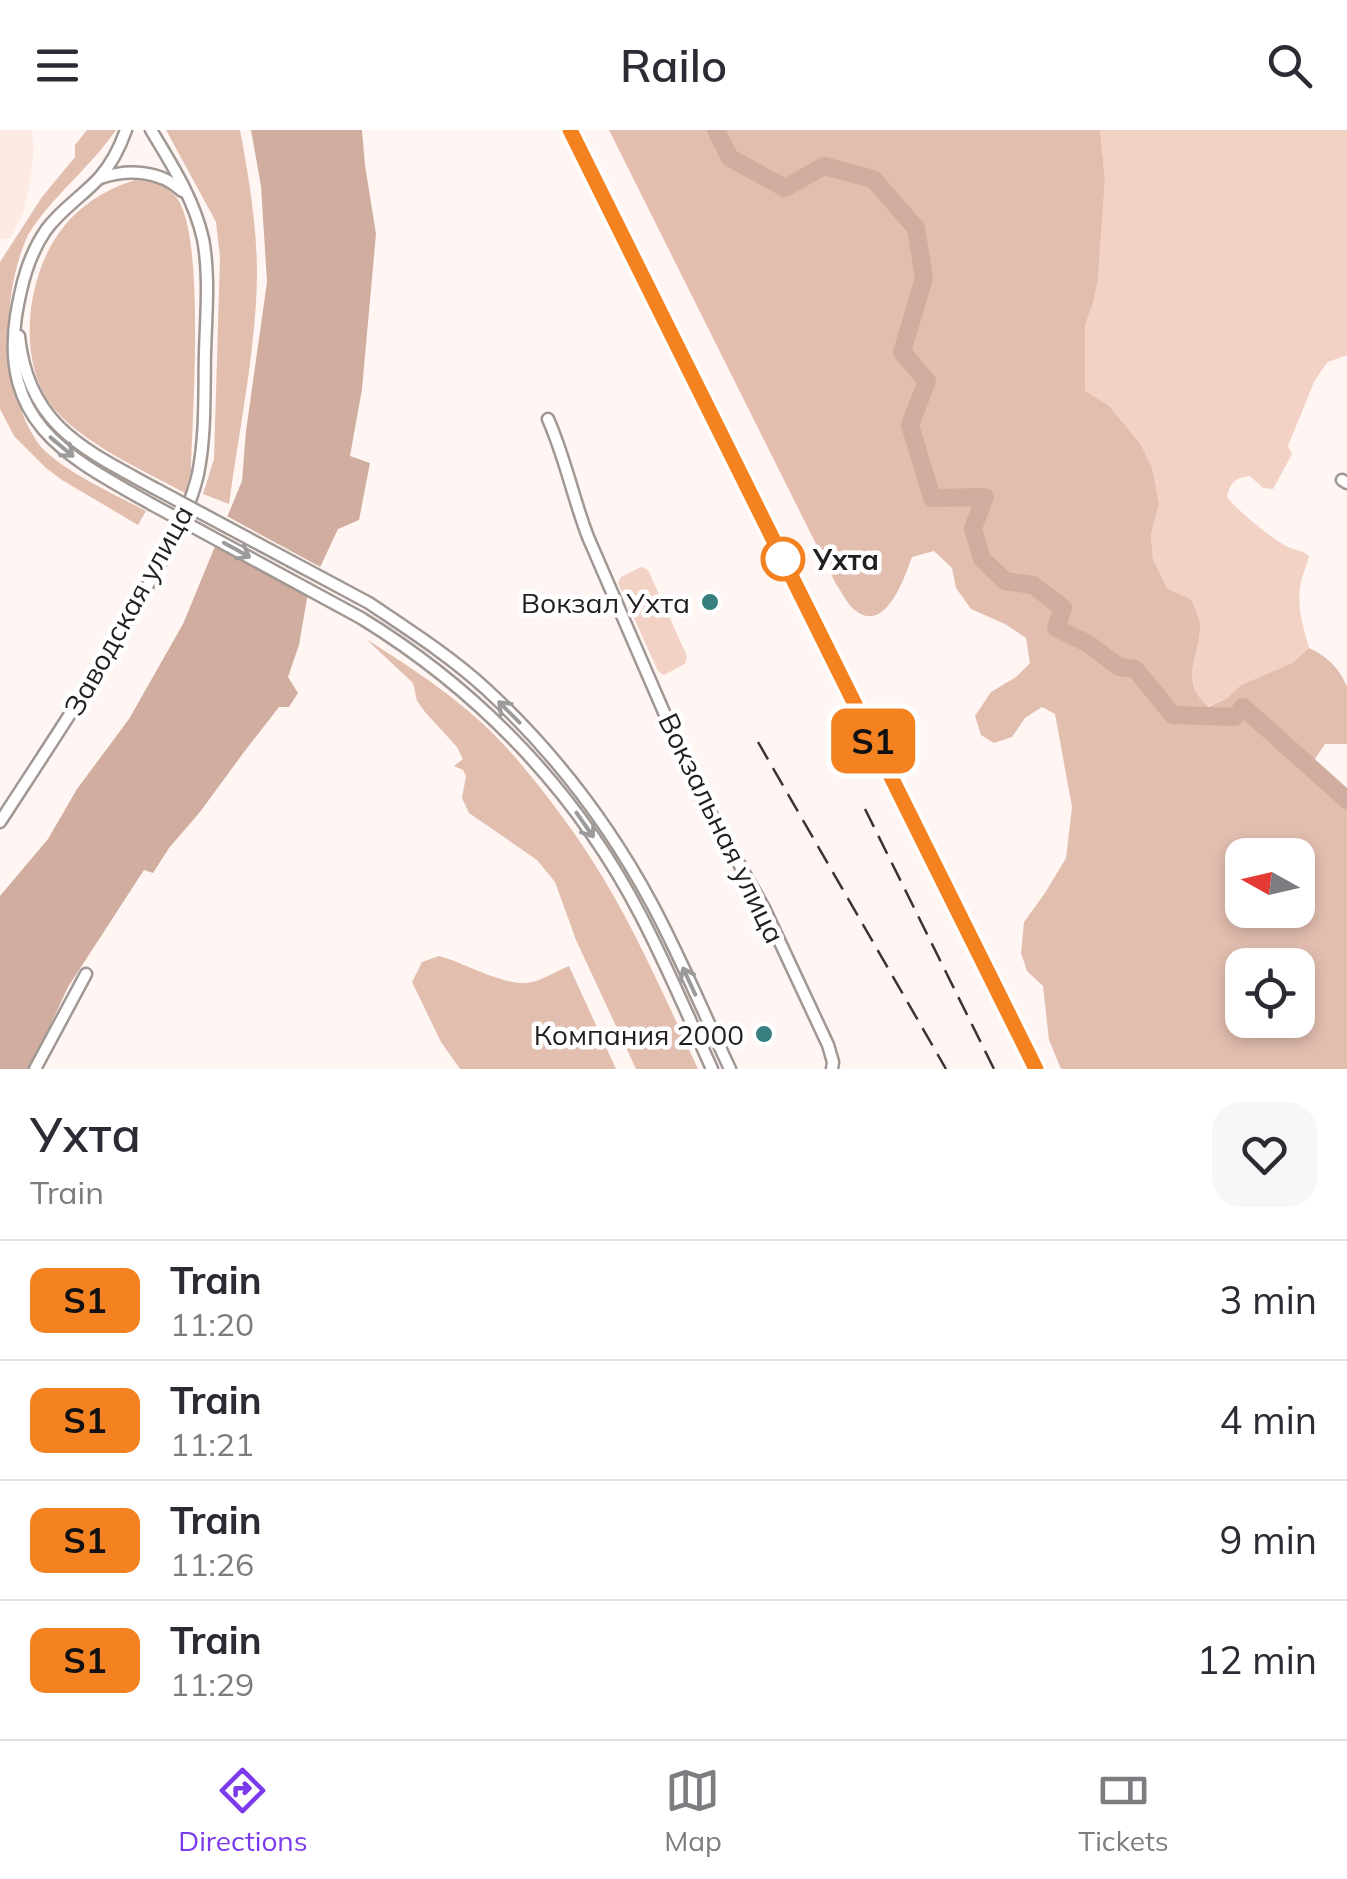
<!DOCTYPE html>
<html lang="en">
<head>
<meta charset="utf-8">
<style>
  :root { --surface:#fff; --page:#f7f7f7; --text:#2b2b33; --muted:#7c7c81; --line:#e1e1e2; --accent:#7c3aed }
  body { margin:0; font-family:Mulish,sans-serif; background:var(--page); color:var(--text); height:100vh; display:flex; flex-direction:column; font-size:38px; white-space:nowrap }
  * { box-sizing:border-box; margin:0 }
  p { font-size:32px; color:var(--muted) }
  .icon { flex:none; width:55px; height:55px; fill:none; stroke:currentColor; stroke-width:2; stroke-linecap:round; stroke-linejoin:round }
  .map { position:relative; height:939px; overflow:hidden }
  .side { display:flex; flex-direction:column; background:var(--surface); flex:1 }
  .side>* { flex:none }
  .badge { padding:0 20px; border-radius:15px; font-size:35px; line-height:65px }
  .needle { width:65px; rotate:278deg }
  .buttons { position:absolute; left:1225px; top:708px; display:grid; gap:20px }
  .buttons a { display:grid; place-items:center; width:90px; height:90px; border-radius:20px; background:var(--surface); box-shadow:0 5px 15px #0003; font-size:50px }
  .map>.badge { position:absolute; translate:-50% -50%; box-shadow:0 0 0 5px #fff }
  .round { display:grid; place-items:center; flex:none; width:105px; height:105px; border-radius:30px; background:var(--page) }
  .overview { display:flex; align-items:center; justify-content:space-between; height:170px; padding:0 30px }
  h1 { font-size:48px; font-weight:600; line-height:75px }
  ul { padding:0; list-style:none }
  li { display:flex; align-items:center; gap:30px; height:120px; padding:0 30px; border-top:2px solid var(--line) }
  li div { flex:1 }
  li b { display:block; font-size:38px }
  li em { font-style:normal }
  li .badge { min-width:110px; font-weight:700; text-align:center }
  header { display:flex; justify-content:space-between; align-items:center; height:130px; padding:0 30px; background:var(--surface); font-size:45px; font-weight:600 }
  .menu { display:flex; justify-content:space-around; align-items:center; height:140px; border-top:2px solid var(--line); background:var(--surface); font-size:28px; color:var(--muted) }
  .menu a { display:grid; justify-items:center; gap:5px }
  .menu .on { color:var(--accent) }
  .map>svg:first-child { display:block }
  .built { fill:#fdebe3 }
  .green { fill:#f1d2c4 }
  .forest { fill:#e2beaf; fill-rule:evenodd }
  .water { fill:#d0ad9e }
  .pier { fill:#fff6f3 }
  .lines { fill:none; stroke-linecap:round; stroke-linejoin:round }
  .river { stroke:#d0ad9e; stroke-width:18 }
  .minor-casing { stroke:#a19894; stroke-width:15 }
  .minor { stroke:#fff; stroke-width:10 }
  .rail { stroke:#3a3534; stroke-width:2.5; stroke-dasharray:20 10; stroke-linecap:butt }
  .minor-bridge-casing { stroke:#a19894; stroke-width:15; stroke-linecap:butt }
  .minor-bridge { stroke:#fff; stroke-width:10 }
  .oneway { stroke:#9c9a9a }
  .line-casing { stroke:#fff; stroke-width:22 }
  .line { stroke:#f58220; stroke-width:15 }
  .stop-dot { fill:#fff; stroke:#f58220; stroke-width:5 }
  .poi-dot { fill:#37807f; stroke:#fff; stroke-width:4 }
  .labels { text-anchor:middle; dominant-baseline:central; stroke-width:9; stroke-linejoin:round; paint-order:stroke }
  .stop-label { font-size:28px; font-weight:bold; fill:#231f1e; stroke:#fff; text-anchor:start }
  .poi-label { font-size:28px; fill:#231f1e; stroke:#fff; text-anchor:end }
  .street-label { font-size:28px; fill:#231f1e; stroke:#fff }
</style>
</head>
<body>
<header><svg class="icon" aria-label="menu" viewBox="0 0 24 24"><path d="M4 6h16M4 12h16M4 18h16"/></svg>Railo<svg class="icon" aria-label="search" viewBox="0 0 24 24"><circle cx="10" cy="10" r="6"/><path d="M15 15l6 6"/></svg></header>
<div class="map">
<svg width="1347" height="939" viewBox="0 0 1347 939">
  <rect width="100%" height="100%" fill="#fff6f3"/>
  <polygon class="built" points="0,0 31,0 34,18 30,53 24,81 10,108 0,109"/>
  <g class="green">
    <path d="M1100,0H1347V225L1328,232L1323,238L1314,252L1288,316L1292,324L1273,359L1263,358L1250,346C1235,348 1230,352 1227,367C1238,381 1271,408 1286,416C1295,421 1301,419 1309,426C1307,435 1303,443 1301,451C1296,475 1303,496 1309,518L1292,533L1241,555L1226,569L1207,577C1178,546 1202,527 1200,493C1199,486 1194,477 1192,470L1167,458L1153,429L1151,404L1159,374L1085,261V195L1093,174L1098,150L1105,49Z"/>
    <polygon points="641,437 648,440 687,526 685,534 664,545 658,541 618,453 621,447"/>
  </g>
  <g class="forest">
    <path d="M87,0H116C90,38 52,66 28,105C0,166 0,265 42,318C68,344 113,363 146,381L138,395L62,350L46,338L14,306L0,279V132L42,67L75,27V15Z"/>
    <path d="M166,0H240C249,48 257,96 257,145C256,221 239,299 229,374L203,364L214,329L220,127L216,92Z"/>
    <path d="M609,0H1100L1105,49L1098,150L1093,174L1085,195V261L1109,276L1141,315L1152,338L1159,374L1151,404L1153,429L1167,458L1192,470C1194,477 1199,486 1200,493C1202,526 1177,548 1208,577L1226,569L1241,555L1292,533L1309,518C1326,525 1341,540 1347,557C1347,568 1347,601 1347,614H1325L1315,629L1326,651L1347,665V939H1061L1049,910L1043,856L1027,841L1021,823L1024,792L1045,763L1066,728L1072,677L1055,584L1042,577L1025,588L1012,607L994,613L981,605L975,586L991,562L1016,547L1030,533L1026,508L1005,494L971,479L956,458L952,438L934,421L912,427C905,446 886,504 856,481C848,476 842,462 836,454ZM1242,725H1298V780H1242ZM1242,835H1298V890H1242Z"/>
    <path d="M135,50C151,52 166,54 176,67C206,103 192,288 191,341L185,363C144,341 88,316 56,281C14,234 26,141 65,95C85,72 107,59 135,50Z"/>
    <path d="M366,509C415,540 466,573 506,617C534,648 567,691 590,727C633,793 665,868 698,939H636L576,810L555,752L537,730L469,683L462,668L466,646L463,640L454,636L463,629L457,617L425,582L417,571L413,553Z"/>
    <path d="M439,826C463,832 509,859 532,852C544,849 557,841 569,836L616,939H460L441,912L412,852L422,832Z"/>
  </g>
  <polygon class="water" points="251,0 362,0 365,35 376,104 362,259 350,326 370,333 359,390 338,399 308,463 299,515 288,547 298,563 289,577 279,577 244,622 200,682 169,718 153,743 144,740 68,857 30,939 0,939 0,766 48,709 77,659 129,589 183,494 242,351 246,301 267,152 261,56"/>
  <polygon class="pier" points="223,384 324,439 312,469 210,413"/>
  <g class="lines">
    <polyline class="river" points="716,0 730,28 785,58 824,36 873,49 916,98 924,148 902,222 927,251 910,295 932,368 985,367 973,398 982,429 1005,451 1033,455 1063,478 1056,498 1087,513 1119,537 1135,539 1173,585 1235,587 1243,577 1347,670"/>
    <g class="minor-casing">
      <g id="minor">
        <path d="M126,0C120,17 112,33 100,47C83,66 62,78 46,100C28,126 21,156 16,186C0,295 70,328 151,374"/>
        <path d="M100,48C128,39 160,40 182,61"/>
        <path d="M19,206C28,297 87,321 158,360"/>
        <path d="M548,289C565,327 573,368 588,407L699,663L764,778L828,915L833,932L832,939"/>
        <polyline points="1342,350 1347,353"/>
        <path d="M369,473C409,500 450,526 486,559C552,620 609,694 652,774C681,828 704,884 730,939"/>
        <path d="M361,488C480,561 577,662 641,786C667,836 689,888 712,939"/>
        <path d="M0,692C48,618 97,545 141,467C163,429 188,387 198,344C206,304 204,263 205,223C206,185 210,146 203,109C194,69 172,35 151,0"/>
        <polyline points="35,939 86,844"/>
      </g>
    </g>
    <use href="#minor" class="minor"/>
    <g class="rail">
      <polyline points="570,0 1036,939"/>
      <polyline points="758,612 946,939"/>
      <polyline points="865,679 994,939"/>
    </g>
    <g class="minor-bridge-casing">
      <g id="minor-bridge">
        <polyline points="158,360 369,473"/>
        <polyline points="151,374 361,488"/>
      </g>
    </g>
    <use href="#minor-bridge" class="minor-bridge"/>
  </g>
  <defs><path id="oneway-shaft" d="M-6 0H5M1.5-3L5.5 0L1.5 3" fill="none" stroke-width="1.6" stroke-linecap="round" stroke-linejoin="round" transform="scale(2.5)"/></defs>
  <g class="oneway">
    <use href="#oneway-shaft" transform="translate(62 317) rotate(40)"/>
    <use href="#oneway-shaft" transform="translate(237 420) rotate(29)"/>
    <use href="#oneway-shaft" transform="translate(509 582) rotate(-135)"/>
    <use href="#oneway-shaft" transform="translate(585 695) rotate(55)"/>
    <use href="#oneway-shaft" transform="translate(689 851) rotate(-115)"/>
  </g>
  <g class="lines">
    <g class="line-casing">
      <polyline id="line" points="570,0 1036,939"/>
    </g>
    <use href="#line" class="line"/>
  </g>
  <circle class="stop-dot" cx="783" cy="429" r="20"/>
  <g class="poi-dot">
    <circle cx="710" cy="472" r="10"/>
    <circle cx="764" cy="904" r="10"/>
  </g>
  <g class="labels">
    <g class="stop-label">
      <text x="813" y="429">Ухта</text>
    </g>
    <g class="poi-label">
      <text x="690" y="472">Вокзал Ухта</text>
      <text x="744" y="904">Компания 2000</text>
    </g>
    <g class="street-label">
      <text transform="translate(128 480) rotate(-61)">Заводская улица</text>
      <text transform="translate(722 698) rotate(64)">Вокзальная улица</text>
    </g>
  </g>
</svg>
<div class="buttons">
<a><svg class="needle" viewBox="-14 -14 28 28"><path d="M0-13l5 13h-10z" fill="#e53935"/><path d="M0 13l5-13h-10z" fill="#7c7c81"/></svg></a>
<a><svg class="icon" aria-label="locate" viewBox="0 0 24 24"><circle cx="12" cy="12" r="6"/><path d="M12 2v4M12 18v4M2 12h4M18 12h4"/></svg></a>
</div>
<b class="badge" style="left:873px;top:611px;background:#f58220;color:#111">S1</b>
</div>
<section class="side">
<div class="overview"><div><h1>Ухта</h1><p>Train</p></div><a class="round"><svg class="icon" aria-label="heart" viewBox="0 0 24 24"><path d="M12 20l-8-8c-3-5 5-10 8-4 3-6 11-1 8 4z"/></svg></a></div>
<ul>
<li><span class="badge" style="background:#f58220;color:#111">S1</span><div><b>Train</b><p>11:20</p></div><em>3 min</em></li>
<li><span class="badge" style="background:#f58220;color:#111">S1</span><div><b>Train</b><p>11:21</p></div><em>4 min</em></li>
<li><span class="badge" style="background:#f58220;color:#111">S1</span><div><b>Train</b><p>11:26</p></div><em>9 min</em></li>
<li><span class="badge" style="background:#f58220;color:#111">S1</span><div><b>Train</b><p>11:29</p></div><em>12 min</em></li>
</ul>
</section>
<nav class="menu">
<a class="on"><svg class="icon" aria-label="directions" viewBox="0 0 24 24"><path d="M12 3l9 9-9 9-9-9zM9 14v-3h6M13 9l2 2-2 2"/></svg>Directions</a>
<a><svg class="icon" aria-label="map" viewBox="0 0 24 24"><path d="M3 6l6-2 6 2 6-2v14l-6 2-6-2-6 2zM9 4v14M15 6v14"/></svg>Map</a>
<a><svg class="icon" aria-label="tickets" viewBox="0 0 24 24"><path d="M3 7h18v10H3zM15 7v10"/></svg>Tickets</a>
</nav>
</body>
</html>
